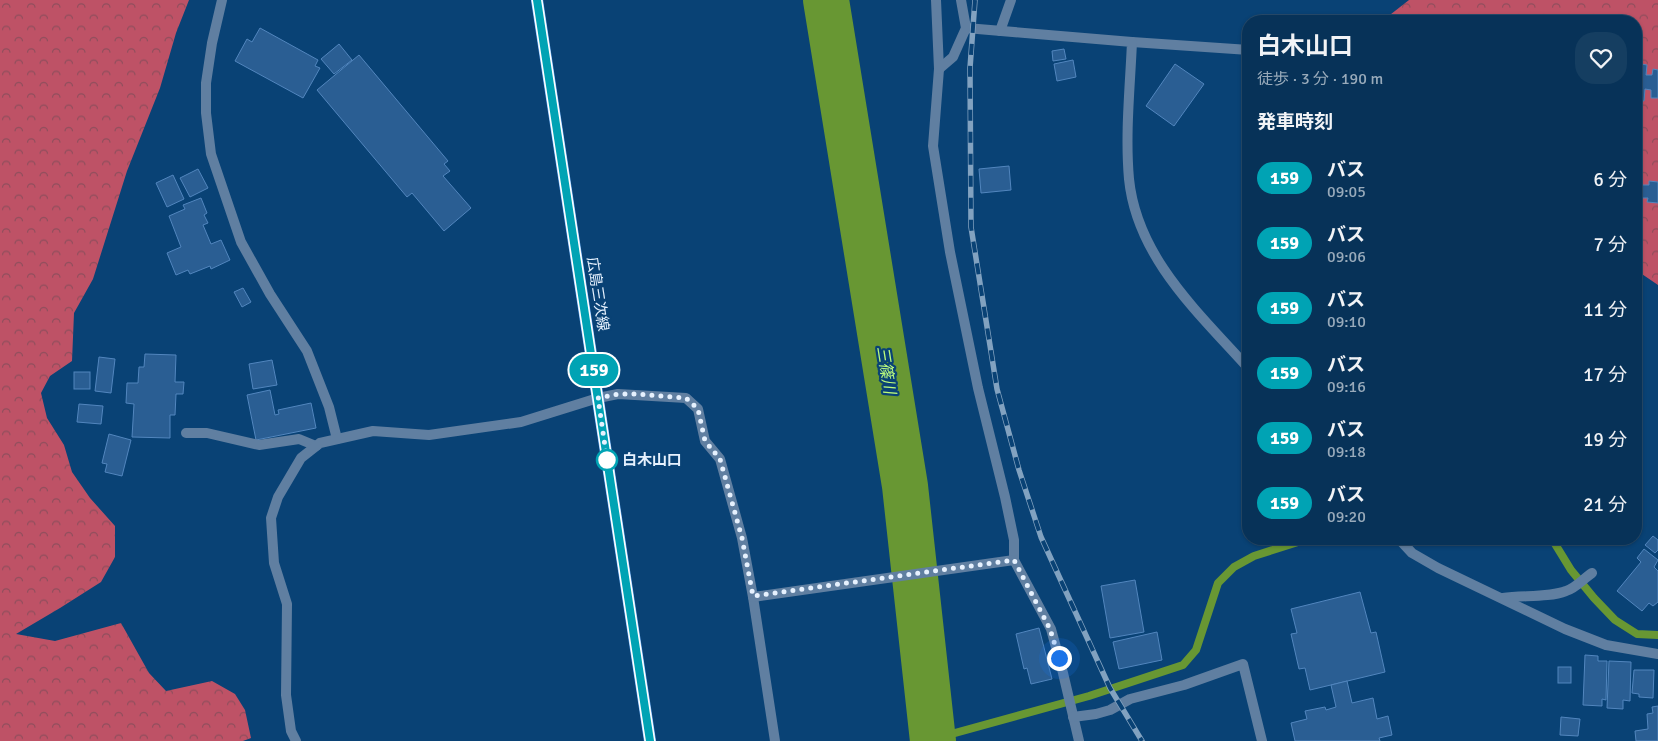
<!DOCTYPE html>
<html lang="ja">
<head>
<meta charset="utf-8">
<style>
  :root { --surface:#073258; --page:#153e61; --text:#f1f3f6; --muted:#98aaba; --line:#284d6e }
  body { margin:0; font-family:Signika,"Noto Sans JP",sans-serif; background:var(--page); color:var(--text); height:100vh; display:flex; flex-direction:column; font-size:19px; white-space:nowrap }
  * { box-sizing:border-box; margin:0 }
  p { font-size:16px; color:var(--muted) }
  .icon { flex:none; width:28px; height:28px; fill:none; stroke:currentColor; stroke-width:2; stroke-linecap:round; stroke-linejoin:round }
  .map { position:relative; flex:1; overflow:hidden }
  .details { position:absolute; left:1242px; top:15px; width:400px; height:530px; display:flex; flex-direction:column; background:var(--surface); border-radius:20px; box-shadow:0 1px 4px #0004,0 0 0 1px var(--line) }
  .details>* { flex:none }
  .badge { padding:0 10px; border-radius:16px; font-size:18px; line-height:32px }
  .you { position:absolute; width:25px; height:25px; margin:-12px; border:4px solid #fff; border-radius:50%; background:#1a73e8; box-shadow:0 0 0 8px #1a73e833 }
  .map>.badge { position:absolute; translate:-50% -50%; box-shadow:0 0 0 2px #fff }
  h2 { padding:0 15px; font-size:19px; line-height:45px }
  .round { display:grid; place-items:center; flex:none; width:52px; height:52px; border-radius:20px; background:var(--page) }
  .head { display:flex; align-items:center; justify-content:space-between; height:85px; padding:0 15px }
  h1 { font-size:24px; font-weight:700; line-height:38px }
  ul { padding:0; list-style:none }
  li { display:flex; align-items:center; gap:15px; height:65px; padding:0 15px }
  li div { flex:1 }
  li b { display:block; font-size:19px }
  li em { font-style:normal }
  li .badge { min-width:55px; font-weight:700; text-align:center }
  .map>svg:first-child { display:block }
  .forest { fill:url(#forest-crowns) }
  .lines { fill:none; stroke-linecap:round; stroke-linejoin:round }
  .stream { stroke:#689733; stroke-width:8 }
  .river { stroke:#689733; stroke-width:46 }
  .building { fill:#2a5e93; stroke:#5286be }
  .service { stroke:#607fa1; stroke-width:10 }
  .minor { stroke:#607fa1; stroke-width:10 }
  .primary { stroke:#7abaff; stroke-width:12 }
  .rail-casing { stroke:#82a2c0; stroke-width:5.5 }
  .rail { stroke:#094275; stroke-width:4; stroke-dasharray:11; stroke-linecap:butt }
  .line-casing { stroke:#fff; stroke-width:11 }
  .line { stroke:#00a3b4; stroke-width:8 }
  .walk { stroke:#e6f1fe; stroke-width:5; stroke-dasharray:0 9 }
  .stop-dot { fill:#fff; stroke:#00a3b4; stroke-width:2.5 }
  .labels { text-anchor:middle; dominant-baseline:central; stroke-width:4.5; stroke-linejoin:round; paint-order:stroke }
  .street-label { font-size:15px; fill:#e6f1fe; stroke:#094275 }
  .stop-label { font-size:15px; font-weight:bold; fill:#e6f1fe; stroke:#094275; text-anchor:start }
  .water-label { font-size:16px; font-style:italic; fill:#bcfb7d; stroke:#094275 }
</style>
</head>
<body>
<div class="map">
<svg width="1658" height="741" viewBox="0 0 1658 741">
  <defs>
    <pattern id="forest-crowns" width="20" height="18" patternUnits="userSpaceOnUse" patternTransform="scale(1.25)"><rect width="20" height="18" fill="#be5266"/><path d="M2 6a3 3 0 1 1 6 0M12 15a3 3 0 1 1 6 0" fill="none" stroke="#8e4e5c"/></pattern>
  </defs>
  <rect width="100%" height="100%" fill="#094275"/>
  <g class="forest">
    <polygon points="0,0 189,0 176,33 160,88 127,171 93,279 74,313 72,361 50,376 41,393 47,418 64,445 72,472 90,498 115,526 115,557 101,582 60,608 16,634 55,641 121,623 149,673 166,691 212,681 235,694 245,710 251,738 243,741 0,741"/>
    <polygon points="1409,0 1658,0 1658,285 1636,270 1636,21 1387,21 1386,18"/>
  </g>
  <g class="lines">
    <g class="stream">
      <polyline points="1552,539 1571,570 1594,598 1615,620 1637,634 1658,635"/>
      <polyline points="933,739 1089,696 1183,665 1196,650 1218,583 1234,567 1254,556 1298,542 1317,539"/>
    </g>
    <polyline class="river" points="826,0 905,486 933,741"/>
  </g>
  <g class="building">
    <polygon points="260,28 318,60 315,66 320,68 303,98 235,61 247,39 252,42"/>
    <polygon points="339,44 352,60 334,74 321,59"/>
    <polygon points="1064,49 1066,59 1053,61 1052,51"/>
    <polygon points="359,55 448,161 444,164 450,171 443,176 471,208 444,231 412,193 407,197 317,90"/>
    <polygon points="1073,60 1076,77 1057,81 1054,64"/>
    <polygon points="1636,63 1647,65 1646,75 1652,75 1653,69 1658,70 1658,98 1651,98 1651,90 1645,89 1644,101 1636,100"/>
    <polygon points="1175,64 1204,84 1174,126 1146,106"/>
    <polygon points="1009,166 1011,190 981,193 979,169"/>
    <polygon points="198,169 208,188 190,197 180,178"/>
    <polygon points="173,175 184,199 167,207 156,183"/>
    <polygon points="1649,181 1658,182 1658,203 1647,202 1648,198 1640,198 1641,185 1649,185"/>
    <polygon points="201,198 207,213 204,215 208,223 203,225 211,244 221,240 230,260 211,269 210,266 190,274 188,270 176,275 167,253 181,247 169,216 185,209 183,205"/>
    <polygon points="243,288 251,302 242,307 234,292"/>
    <polygon points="145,354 176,355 175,382 184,382 183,394 176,394 175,415 170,415 170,438 132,437 134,404 126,403 127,383 138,383 139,367 144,367"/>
    <polygon points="99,357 115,359 111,393 95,391"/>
    <polygon points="272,360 277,385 253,389 249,364"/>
    <rect x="74" y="372" width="16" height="17"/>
    <polygon points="270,390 275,415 279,414 278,410 311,403 316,428 256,440 247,395"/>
    <polygon points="79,404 103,406 101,424 77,422"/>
    <polygon points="109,434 131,440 122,476 105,472 107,464 102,463"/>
    <polygon points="1653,536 1658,540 1658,550 1655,553 1645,545"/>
    <polygon points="1644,549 1658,560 1654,567 1658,571 1658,602 1653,606 1649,603 1642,611 1617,591 1641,562 1637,558"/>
    <polygon points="1135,580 1144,632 1110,638 1101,586"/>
    <polygon points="1360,592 1371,633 1376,632 1385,672 1310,690 1305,668 1299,669 1291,634 1297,633 1291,609"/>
    <polygon points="1039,628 1052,679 1031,684 1027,668 1024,669 1016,634"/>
    <polygon points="1157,632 1162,660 1119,669 1113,642"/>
    <polygon points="1585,655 1598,656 1598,661 1607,661 1606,700 1602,699 1602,706 1583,705"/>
    <polygon points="1609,661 1631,662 1630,701 1623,700 1623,709 1607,708"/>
    <rect x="1558" y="667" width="13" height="16"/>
    <polygon points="1634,670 1654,670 1653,698 1639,697 1639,694 1632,693"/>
    <polygon points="1347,681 1352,703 1373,698 1377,719 1388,716 1392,735 1379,738 1380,741 1295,741 1291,723 1307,719 1305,711 1325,707 1326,710 1336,707 1331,685"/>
    <polygon points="1658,706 1658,741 1636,741 1635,731 1648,729 1647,714 1653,713 1652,707"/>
    <polygon points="1561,717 1580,719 1578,736 1560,735"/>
  </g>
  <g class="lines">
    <g class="service">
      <polyline points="1132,42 1249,50"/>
      <polyline points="186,433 207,433 259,445 299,439 316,446"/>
      <path d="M1503,598C1522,595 1548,598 1566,591C1576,588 1583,579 1592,573"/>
    </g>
    <g class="minor">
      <polyline points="222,0 212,43 206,83 206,113 211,154 241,242 270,294 307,351 329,407 337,439"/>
      <polyline points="936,0 939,69 933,146 950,252 978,388 1005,497 1014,540 1014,560 1051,629 1063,673 1079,741"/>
      <path d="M966,28L1132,42C1130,88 1125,134 1129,179C1137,258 1199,313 1249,369"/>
      <polyline points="1000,31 1011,0"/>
      <polyline points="939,69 953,57 966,28 961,0"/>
      <polyline points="1399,539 1412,553 1438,568 1565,629 1606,645 1658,654"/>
      <polyline points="753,597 775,741"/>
      <polyline points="1073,717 1096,714 1110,710 1130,699 1184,685 1243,664 1262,741"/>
      <polyline points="296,741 291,731 286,695 287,604 274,563 271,518 278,497 301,458 320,443 373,431 429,435 521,422 598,398 618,394 686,398 698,409 705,441 720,459 742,538 753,597 1014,560"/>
    </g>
    <polyline class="primary" points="537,0 650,741"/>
    <g class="rail-casing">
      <polyline id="rail" points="975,0 970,68 971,227 997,389 1019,470 1041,537 1110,688 1142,741"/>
    </g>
    <use href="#rail" class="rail"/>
  </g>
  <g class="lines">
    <g class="line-casing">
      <polyline id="line" points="537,0 650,741"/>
    </g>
    <use href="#line" class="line"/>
    <polyline class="walk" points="607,460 598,398 618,394 637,394 686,398 698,409 705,441 720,459 742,538 753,596 1014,560 1050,629 1059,658"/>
  </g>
  <circle class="stop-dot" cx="607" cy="460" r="10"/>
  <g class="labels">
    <g class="street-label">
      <text transform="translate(598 294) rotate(81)">広島三次線</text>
    </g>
    <g class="stop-label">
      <text x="622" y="460">白木山口</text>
    </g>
    <g class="water-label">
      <text transform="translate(886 370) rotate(81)">三篠川</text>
    </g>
  </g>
</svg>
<div class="you" style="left:1059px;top:658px"></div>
<b class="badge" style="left:594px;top:370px;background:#00a3b4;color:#fff">159</b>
<section class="details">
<div class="head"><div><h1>白木山口</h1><p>徒歩 · 3 分 · 190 m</p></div><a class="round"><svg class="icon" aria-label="heart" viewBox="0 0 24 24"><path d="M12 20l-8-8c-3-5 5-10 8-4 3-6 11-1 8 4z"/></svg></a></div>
<h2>発車時刻</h2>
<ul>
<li><span class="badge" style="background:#00a3b4;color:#fff">159</span><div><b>バス</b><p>09:05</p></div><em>6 分</em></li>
<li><span class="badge" style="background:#00a3b4;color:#fff">159</span><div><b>バス</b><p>09:06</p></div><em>7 分</em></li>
<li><span class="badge" style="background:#00a3b4;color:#fff">159</span><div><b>バス</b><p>09:10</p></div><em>11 分</em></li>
<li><span class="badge" style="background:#00a3b4;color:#fff">159</span><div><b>バス</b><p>09:16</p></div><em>17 分</em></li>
<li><span class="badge" style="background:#00a3b4;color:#fff">159</span><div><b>バス</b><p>09:18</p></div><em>19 分</em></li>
<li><span class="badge" style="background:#00a3b4;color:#fff">159</span><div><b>バス</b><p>09:20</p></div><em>21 分</em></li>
</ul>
</section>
</div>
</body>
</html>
